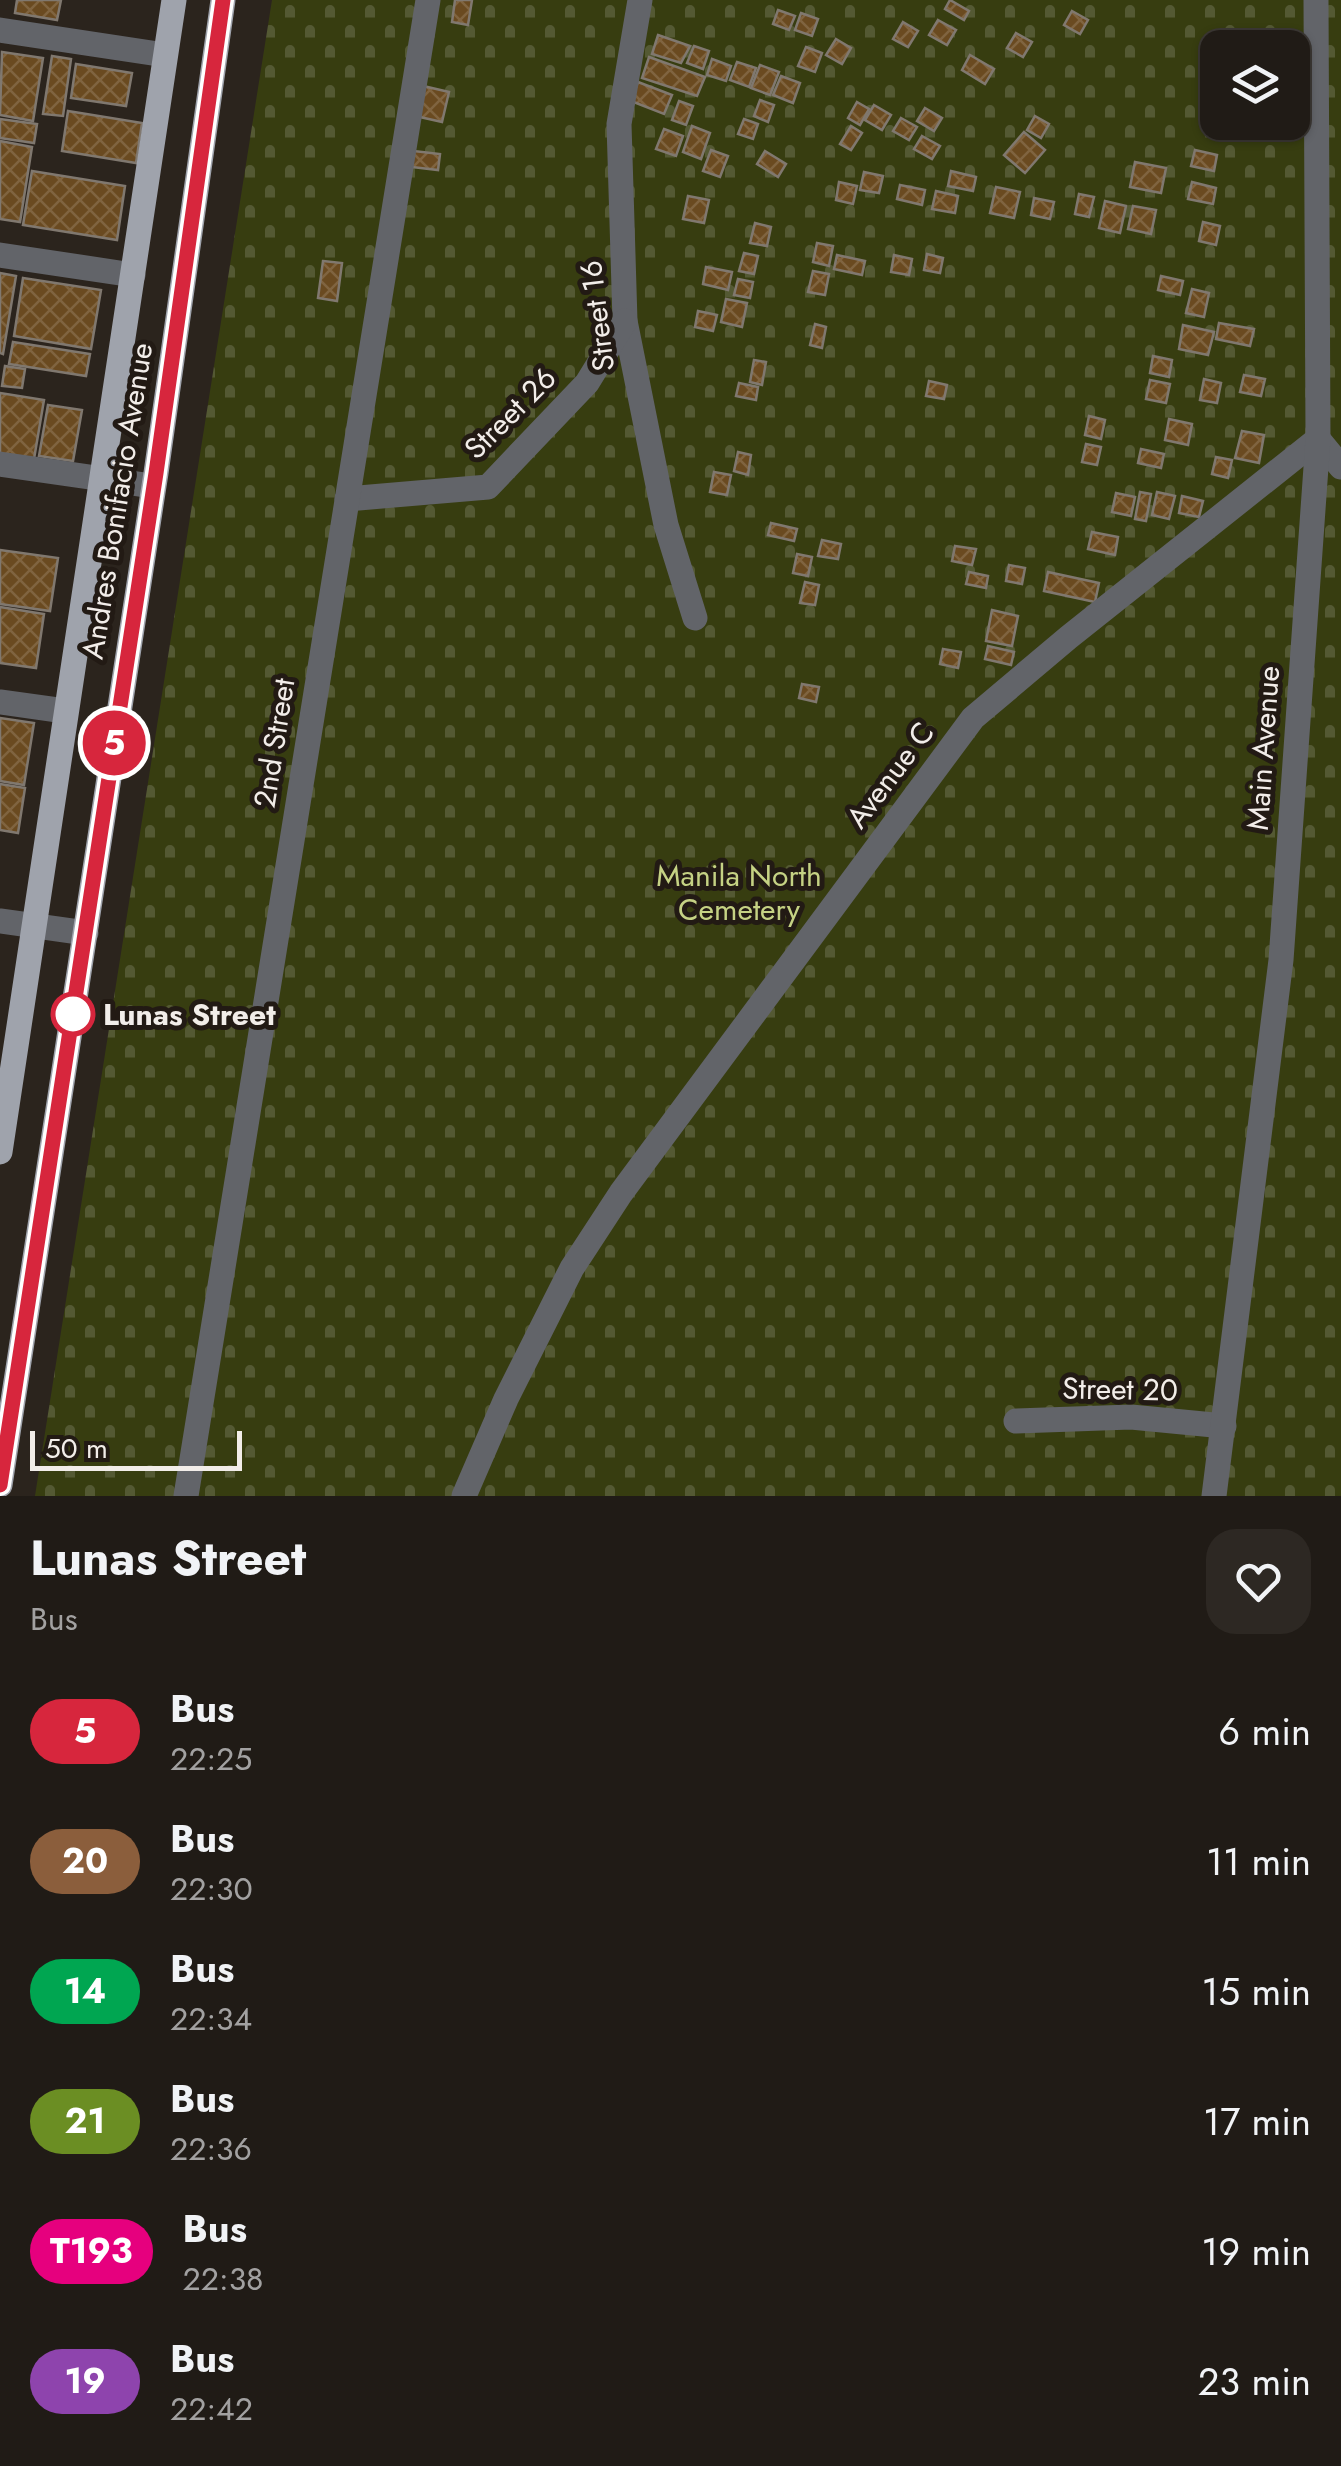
<!DOCTYPE html>
<html lang="en">
<head>
<meta charset="utf-8">
<style>
  :root { --surface:#201b16; --page:#2d2823; --text:#f1f3f6; --muted:#a2a1a1; --line:#3d3935 }
  body { margin:0; font-family:Jost,sans-serif; background:var(--page); color:var(--text); height:100vh; display:flex; flex-direction:column; font-size:38px; white-space:nowrap }
  * { box-sizing:border-box; margin:0 }
  p { font-size:32px; color:var(--muted) }
  .icon { flex:none; width:55px; height:55px; fill:none; stroke:currentColor; stroke-width:2; stroke-linecap:round; stroke-linejoin:round }
  .map { position:relative; height:1496px; overflow:hidden }
  .sheet { display:flex; flex-direction:column; background:var(--surface); flex:1 }
  .sheet>* { flex:none }
  .badge { padding:0 20px; border-radius:32px; font-size:35px; line-height:65px }
  .buttons { position:absolute; left:1200px; top:30px; display:grid; gap:20px }
  .buttons a { display:grid; place-items:center; width:110px; height:110px; border-radius:20px; background:var(--surface); box-shadow:0 2px 8px #0004,0 0 0 2px var(--line); font-size:50px }
  .scale { position:absolute; left:30px; bottom:25px; width:212px; box-sizing:border-box; padding-left:10px; border:5px solid #f2ede9; border-top:0; font-size:28px; line-height:35px; white-space:nowrap; color:#f2ede9; -webkit-text-stroke:8px #221a14; paint-order:stroke }
  .map>.badge { position:absolute; translate:-50% -50%; box-shadow:0 0 0 5px #fff }
  .round { display:grid; place-items:center; flex:none; width:105px; height:105px; border-radius:30px; background:var(--page) }
  .summary { display:flex; align-items:center; justify-content:space-between; height:170px; padding:0 30px }
  h1 { font-size:48px; font-weight:700; line-height:75px }
  ul { padding:0; list-style:none }
  li { display:flex; align-items:center; gap:30px; height:130px; padding:0 30px }
  li div { flex:1 }
  li b { display:block; font-size:38px }
  li em { font-style:normal }
  li .badge { min-width:110px; font-weight:700; text-align:center }
  .map>svg:first-child { display:block }
  .cemetery { fill:url(#cemetery-stones); fill-rule:evenodd }
  .building { fill:url(#building-cross-hatch); stroke:#80786f; stroke-width:2.5 }
  .lines { fill:none; stroke-linecap:round; stroke-linejoin:round }
  .minor { stroke:#626469; stroke-width:25 }
  .major { stroke:#9fa3ac; stroke-width:25 }
  .line-casing { stroke:#fff; stroke-width:22 }
  .line { stroke:#d7263d; stroke-width:15 }
  .stop-dot { fill:#fff; stroke:#d7263d; stroke-width:5 }
  .labels { text-anchor:middle; dominant-baseline:central; stroke-width:10; stroke-linejoin:round; paint-order:stroke }
  .street-label { font-size:30px; fill:#f2ede9; stroke:#221a14 }
  .park-label { font-size:30px; fill:#c5d284; stroke:#221a14 }
  .stop-label { font-size:30px; font-weight:bold; fill:#f2ede9; stroke:#221a14; text-anchor:start }
</style>
</head>
<body>
<div class="map">
<svg width="1341" height="1496" viewBox="0 0 1341 1496">
  <defs>
    <pattern id="cemetery-stones" width="16" height="16" patternUnits="userSpaceOnUse" patternTransform="scale(2.5)"><rect width="16" height="16" fill="#373d10"/><path d="M2 7V4a2 2 0 0 1 4 0v3zM10 15v-3a2 2 0 0 1 4 0v3z" fill="#545933"/></pattern>
    <pattern id="building-cross-hatch" width="8" height="8" patternUnits="userSpaceOnUse" patternTransform="scale(2.5)"><rect width="8" height="8" fill="#6a4a20"/><path d="M0 0l8 8M0 8l8-8" fill="none" stroke="#806440"/></pattern>
  </defs>
  <rect width="100%" height="100%" fill="#2b241d"/>
  <path class="cemetery" d="M272,0H1341V1496H35ZM1218,48H1292V122H1218Z"/>
  <g class="building">
    <polygon points="17,0 61,0 57,20 15,13"/>
    <polygon points="455,0 472,0 468,25 452,22"/>
    <polygon points="950,0 969,11 964,20 945,9"/>
    <polygon points="778,10 795,16 789,30 773,24"/>
    <polygon points="1072,11 1088,20 1080,34 1064,25"/>
    <polygon points="801,13 818,19 812,36 795,30"/>
    <polygon points="938,20 956,30 947,45 929,35"/>
    <polygon points="903,22 918,31 908,47 893,39"/>
    <polygon points="1016,33 1032,42 1023,57 1007,48"/>
    <polygon points="658,35 690,46 681,63 652,54"/>
    <polygon points="836,39 851,48 842,64 826,55"/>
    <polygon points="694,46 709,51 703,69 687,63"/>
    <polygon points="806,47 822,53 815,72 798,66"/>
    <polygon points="2,52 43,58 33,121 0,115"/>
    <polygon points="970,55 994,69 985,84 962,70"/>
    <polygon points="52,56 71,59 63,116 43,114"/>
    <polygon points="649,57 705,77 697,96 642,78"/>
    <polygon points="712,59 731,66 726,81 707,75"/>
    <polygon points="737,62 756,68 749,87 730,80"/>
    <polygon points="76,64 132,73 126,106 71,98"/>
    <polygon points="760,65 779,72 770,95 751,88"/>
    <polygon points="781,76 800,83 793,103 773,95"/>
    <polygon points="638,82 672,95 664,114 631,101"/>
    <polygon points="419,85 449,92 442,122 411,115"/>
    <polygon points="760,100 774,105 768,122 754,116"/>
    <polygon points="679,101 693,106 686,125 672,120"/>
    <polygon points="857,102 869,109 860,125 848,118"/>
    <polygon points="874,105 891,115 882,130 865,120"/>
    <polygon points="925,108 942,118 934,131 917,121"/>
    <polygon points="68,111 142,123 136,163 62,151"/>
    <polygon points="1035,116 1049,124 1041,138 1027,130"/>
    <polygon points="901,118 917,127 909,140 893,131"/>
    <polygon points="0,119 37,124 34,143 0,138"/>
    <polygon points="744,119 758,124 753,139 738,134"/>
    <polygon points="692,126 710,133 701,159 683,152"/>
    <polygon points="851,126 862,133 851,150 840,144"/>
    <polygon points="664,129 683,136 676,156 656,149"/>
    <polygon points="1024,132 1045,150 1025,173 1004,155"/>
    <polygon points="922,136 940,146 932,159 914,149"/>
    <polygon points="0,141 32,147 20,222 0,219"/>
    <polygon points="405,150 440,154 438,170 403,166"/>
    <polygon points="711,150 728,156 720,177 703,171"/>
    <polygon points="1195,150 1217,155 1214,171 1191,166"/>
    <polygon points="765,151 786,164 778,177 757,164"/>
    <polygon points="1135,162 1166,168 1161,193 1130,187"/>
    <polygon points="32,171 125,186 117,240 23,225"/>
    <polygon points="951,171 976,177 973,191 948,186"/>
    <polygon points="864,172 883,176 879,193 860,190"/>
    <polygon points="839,182 857,186 853,204 836,200"/>
    <polygon points="1192,182 1216,188 1213,204 1188,199"/>
    <polygon points="900,185 925,190 922,205 897,199"/>
    <polygon points="996,187 1020,192 1014,218 990,213"/>
    <polygon points="936,191 958,196 955,213 932,209"/>
    <polygon points="1079,194 1094,197 1089,217 1075,214"/>
    <polygon points="688,196 709,200 704,223 683,219"/>
    <polygon points="1034,198 1054,202 1050,219 1031,215"/>
    <polygon points="1105,201 1126,206 1120,233 1099,228"/>
    <polygon points="1133,206 1156,210 1151,234 1128,229"/>
    <polygon points="1203,222 1220,226 1216,245 1199,241"/>
    <polygon points="755,223 771,227 767,246 750,243"/>
    <polygon points="817,243 833,246 829,266 813,262"/>
    <polygon points="744,253 758,256 754,274 739,271"/>
    <polygon points="927,254 943,258 940,273 924,270"/>
    <polygon points="837,255 865,261 862,275 834,269"/>
    <polygon points="894,255 912,259 909,275 891,272"/>
    <polygon points="323,261 342,263 337,301 318,298"/>
    <polygon points="706,267 732,272 728,290 703,284"/>
    <polygon points="813,271 829,274 825,295 808,292"/>
    <polygon points="0,273 16,276 3,354 0,353"/>
    <polygon points="1161,276 1183,281 1180,295 1158,290"/>
    <polygon points="23,278 101,290 91,349 14,336"/>
    <polygon points="738,279 753,282 750,298 734,295"/>
    <polygon points="1192,289 1209,293 1204,317 1186,313"/>
    <polygon points="726,299 747,303 742,327 721,322"/>
    <polygon points="698,311 717,315 713,331 695,327"/>
    <polygon points="1219,323 1254,329 1250,346 1216,339"/>
    <polygon points="815,324 826,327 822,348 810,345"/>
    <polygon points="1183,325 1214,332 1208,355 1179,349"/>
    <polygon points="13,342 90,354 86,376 9,364"/>
    <polygon points="1153,356 1172,360 1169,377 1150,373"/>
    <polygon points="754,360 766,362 762,385 750,382"/>
    <polygon points="5,366 25,369 22,388 2,386"/>
    <polygon points="1244,375 1265,379 1261,396 1240,392"/>
    <polygon points="1204,379 1221,383 1217,403 1200,400"/>
    <polygon points="1150,380 1170,384 1166,403 1146,399"/>
    <polygon points="929,381 947,385 944,399 926,396"/>
    <polygon points="739,383 758,387 756,400 736,396"/>
    <polygon points="0,393 44,400 34,459 0,454"/>
    <polygon points="48,405 82,410 73,461 39,456"/>
    <polygon points="1089,416 1105,420 1101,439 1085,435"/>
    <polygon points="1169,419 1192,424 1188,445 1165,440"/>
    <polygon points="1242,431 1264,435 1259,463 1235,458"/>
    <polygon points="1086,444 1101,447 1097,465 1082,462"/>
    <polygon points="1141,449 1164,454 1161,468 1138,463"/>
    <polygon points="738,452 751,455 748,475 734,471"/>
    <polygon points="1216,457 1232,460 1228,478 1212,474"/>
    <polygon points="714,472 731,475 727,495 710,492"/>
    <polygon points="1140,492 1151,494 1146,521 1135,519"/>
    <polygon points="1157,492 1175,496 1169,519 1152,515"/>
    <polygon points="1116,493 1135,497 1131,516 1112,512"/>
    <polygon points="1182,496 1203,501 1199,517 1179,513"/>
    <polygon points="771,523 797,529 794,541 768,535"/>
    <polygon points="1092,532 1118,537 1115,555 1088,549"/>
    <polygon points="822,540 841,544 838,559 818,556"/>
    <polygon points="955,546 976,549 972,565 952,561"/>
    <polygon points="0,550 58,558 50,611 0,604"/>
    <polygon points="797,554 812,557 808,576 793,573"/>
    <polygon points="1009,565 1025,568 1022,584 1006,581"/>
    <polygon points="969,572 988,576 986,588 966,584"/>
    <polygon points="1048,572 1099,583 1095,602 1044,591"/>
    <polygon points="805,582 819,585 815,605 800,603"/>
    <polygon points="0,607 44,614 36,668 0,663"/>
    <polygon points="992,610 1018,616 1012,646 986,641"/>
    <polygon points="988,646 1014,652 1011,665 985,659"/>
    <polygon points="943,649 961,652 958,668 940,664"/>
    <polygon points="802,684 819,687 816,702 799,698"/>
    <polygon points="0,718 34,723 24,785 0,781"/>
    <polygon points="0,784 25,788 18,833 0,830"/>
  </g>
  <g class="lines">
    <g class="minor">
      <polyline points="640,0 619,124 625,321 666,525 695,618"/>
      <polyline points="0,30 165,55"/>
      <polyline points="0,255 133,275"/>
      <polyline points="0,464 152,486"/>
      <polyline points="347,499 488,487 587,383 625,321"/>
      <polyline points="0,702 65,711"/>
      <polyline points="0,921 86,933"/>
      <polyline points="1016,1421 1131,1417 1224,1426"/>
      <polyline points="186,1496 428,0"/>
      <polyline points="464,1496 506,1399 572,1268 621,1193 973,718 1069,637 1318,439 1341,467"/>
      <polyline points="1214,1496 1281,960 1318,439 1316,0"/>
    </g>
    <g class="major">
      <polyline points="0,1152 174,0"/>
      <polyline points="0,1485 156,473 223,0"/>
    </g>
  </g>
  <g class="lines">
    <g class="line-casing">
      <polyline id="line" points="0,1485 156,473 223,0"/>
    </g>
    <use href="#line" class="line"/>
  </g>
  <circle class="stop-dot" cx="73" cy="1014" r="20"/>
  <g class="labels">
    <g class="street-label">
      <text transform="translate(597 316) rotate(-97)">Street 16</text>
      <text transform="translate(510 413) rotate(-45)">Street 26</text>
      <text transform="translate(117 501) rotate(-81)">Andres Bonifacio Avenue</text>
      <text transform="translate(274 743) rotate(-81)">2nd Street</text>
      <text transform="translate(1263 748) rotate(-86)">Main Avenue</text>
      <text transform="translate(890 775) rotate(-53)">Avenue C</text>
      <text transform="translate(1120 1389) rotate(1)">Street 20</text>
    </g>
    <g class="park-label">
      <text x="739" y="875">Manila North<tspan x="739" dy="34">Cemetery</tspan></text>
    </g>
    <g class="stop-label">
      <text x="103" y="1014">Lunas Street</text>
    </g>
  </g>
</svg>
<div class="buttons">
<a><svg class="icon" aria-label="layers" viewBox="0 0 24 24"><path d="M12 4l9 5-9 5-9-5zM3 14l9 5 9-5"/></svg></a>
</div>
<div class="scale">50 m</div>
<b class="badge" style="left:114px;top:743px;background:#d7263d;color:#fff">5</b>
</div>
<section class="sheet">
<div class="summary"><div><h1>Lunas Street</h1><p>Bus</p></div><a class="round"><svg class="icon" aria-label="heart" viewBox="0 0 24 24"><path d="M12 20l-8-8c-3-5 5-10 8-4 3-6 11-1 8 4z"/></svg></a></div>
<ul>
<li><span class="badge" style="background:#d7263d;color:#fff">5</span><div><b>Bus</b><p>22:25</p></div><em>6 min</em></li>
<li><span class="badge" style="background:#8b5e3c;color:#fff">20</span><div><b>Bus</b><p>22:30</p></div><em>11 min</em></li>
<li><span class="badge" style="background:#00a651;color:#fff">14</span><div><b>Bus</b><p>22:34</p></div><em>15 min</em></li>
<li><span class="badge" style="background:#6b8e23;color:#fff">21</span><div><b>Bus</b><p>22:36</p></div><em>17 min</em></li>
<li><span class="badge" style="background:#e6007e;color:#fff">T193</span><div><b>Bus</b><p>22:38</p></div><em>19 min</em></li>
<li><span class="badge" style="background:#8e44ad;color:#fff">19</span><div><b>Bus</b><p>22:42</p></div><em>23 min</em></li>
</ul>
</section>
</body>
</html>
